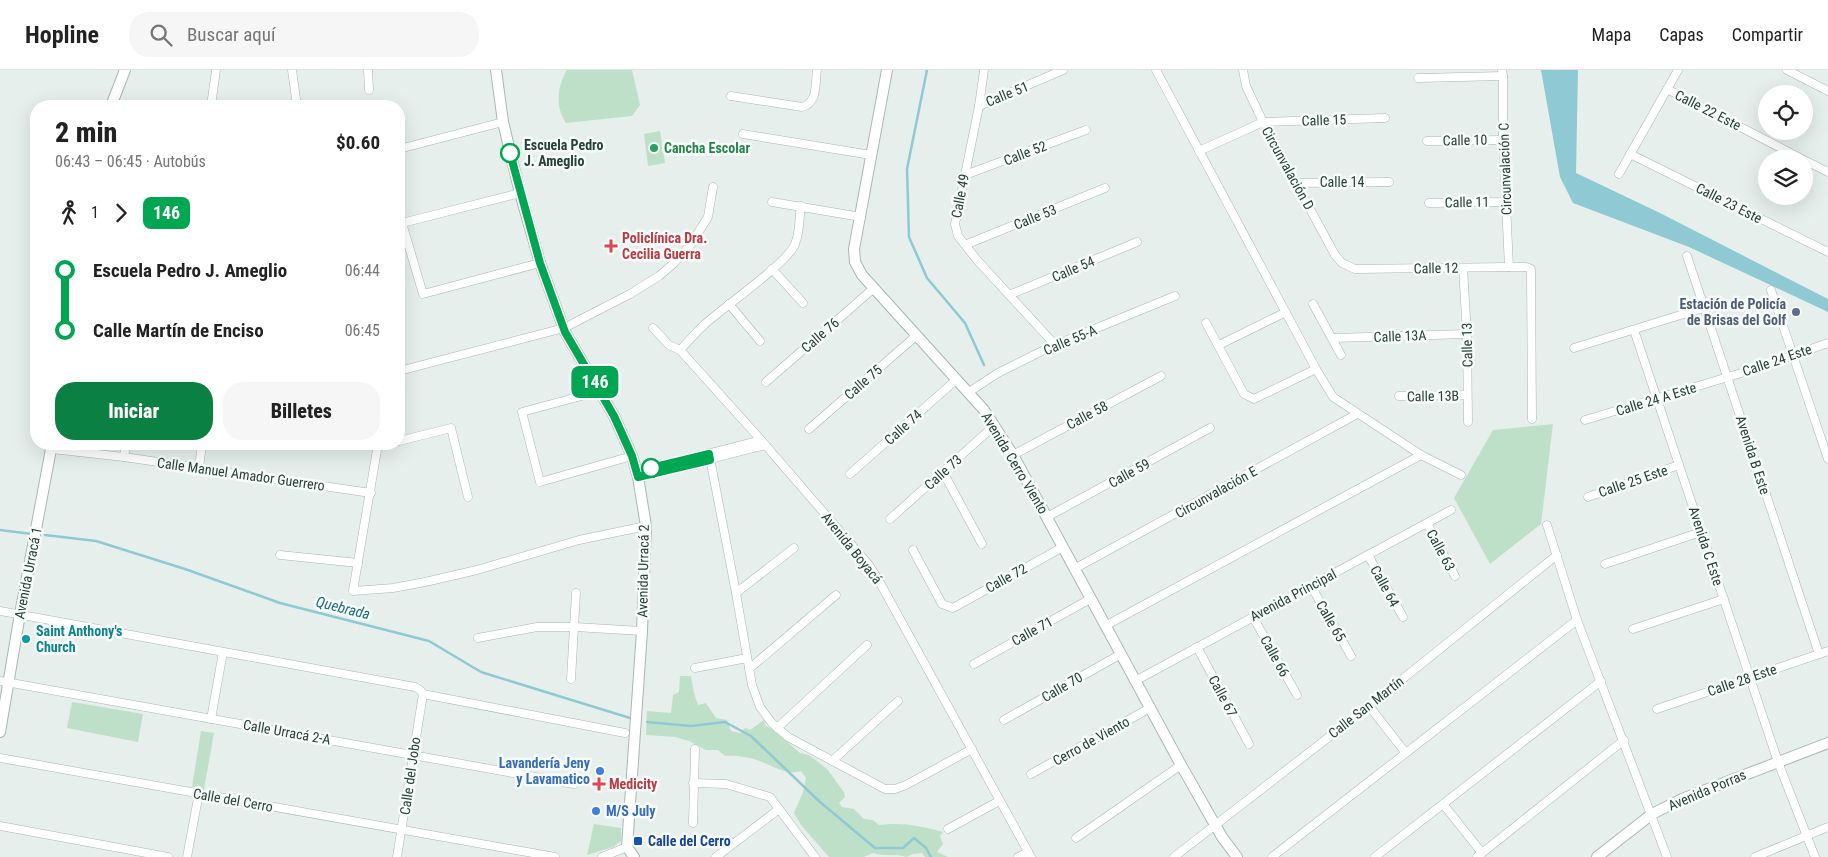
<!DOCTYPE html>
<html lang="es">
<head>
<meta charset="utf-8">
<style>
  :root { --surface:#fff; --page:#f6f6f6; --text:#222; --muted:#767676; --line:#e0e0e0; --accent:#0b8043 }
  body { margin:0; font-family:"Roboto Condensed",sans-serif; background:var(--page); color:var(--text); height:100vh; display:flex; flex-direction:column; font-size:19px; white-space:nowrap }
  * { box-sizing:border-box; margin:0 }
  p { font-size:16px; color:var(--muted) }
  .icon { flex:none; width:28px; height:28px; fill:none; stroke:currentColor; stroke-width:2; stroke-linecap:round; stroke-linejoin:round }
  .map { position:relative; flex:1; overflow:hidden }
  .details { position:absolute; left:30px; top:30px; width:375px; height:350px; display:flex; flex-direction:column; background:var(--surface); border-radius:20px; box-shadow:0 5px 20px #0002 }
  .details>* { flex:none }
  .badge { padding:0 10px; border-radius:8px; font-size:18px; line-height:32px }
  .tools { position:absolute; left:1758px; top:15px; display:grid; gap:10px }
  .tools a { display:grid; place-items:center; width:55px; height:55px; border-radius:50%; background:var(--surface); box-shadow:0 5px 20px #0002; font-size:25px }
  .map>.badge { position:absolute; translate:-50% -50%; box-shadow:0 0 0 2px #fff }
  .legs { display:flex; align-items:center; gap:8px; height:55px; padding:0 25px; font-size:16px }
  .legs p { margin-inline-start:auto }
  .summary { display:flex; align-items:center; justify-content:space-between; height:85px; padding:0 25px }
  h1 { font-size:28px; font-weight:800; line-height:38px }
  .primary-button { display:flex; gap:10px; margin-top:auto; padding:10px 25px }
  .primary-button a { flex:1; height:58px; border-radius:20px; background:var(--accent); color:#fff; font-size:20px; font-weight:800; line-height:58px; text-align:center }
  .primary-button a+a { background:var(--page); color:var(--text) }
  ul { padding:0 25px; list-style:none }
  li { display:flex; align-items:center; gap:18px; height:60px; font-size:19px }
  li i { display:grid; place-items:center; width:8px; height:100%; margin:0 6px; background:currentColor }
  li i::after { content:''; width:12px; height:12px; margin:-6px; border:4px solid; border-radius:50%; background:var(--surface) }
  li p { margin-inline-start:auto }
  li:first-child i { background:linear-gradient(#0000 50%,currentColor 0) }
  li:last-child i { background:linear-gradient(currentColor 50%,#0000 0) }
  header { display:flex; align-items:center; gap:30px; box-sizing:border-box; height:70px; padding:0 25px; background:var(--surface); border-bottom:1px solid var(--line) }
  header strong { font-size:24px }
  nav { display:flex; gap:28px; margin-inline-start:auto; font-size:18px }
  .search { width:350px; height:45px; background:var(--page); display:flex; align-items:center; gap:12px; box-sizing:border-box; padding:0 18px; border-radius:20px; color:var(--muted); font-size:19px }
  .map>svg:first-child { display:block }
  .green { fill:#bfe0c8 }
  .water { fill:#8ec9d4 }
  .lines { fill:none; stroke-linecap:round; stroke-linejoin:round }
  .stream { stroke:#8ec9d4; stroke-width:2.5 }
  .minor-casing { stroke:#a8b8b2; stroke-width:9 }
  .tertiary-casing { stroke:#a8b8b2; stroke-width:12 }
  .minor { stroke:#fff; stroke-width:8 }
  .tertiary { stroke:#fff; stroke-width:10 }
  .line-1-casing { stroke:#fff; stroke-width:11 }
  .line-1 { stroke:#00a651; stroke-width:8 }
  .leisure-dot { fill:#2e9e5b; stroke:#f7fbf9; stroke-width:2 }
  .stop-1-dot { fill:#fff; stroke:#00a651; stroke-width:2.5 }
  .health-dot { fill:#e0444e; stroke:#f7fbf9; stroke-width:2 }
  .service-dot { fill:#5c6f8a; stroke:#f7fbf9; stroke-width:2 }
  .culture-dot { fill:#0f9aa8; stroke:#f7fbf9; stroke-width:2 }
  .shop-dot { fill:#3f7fe0; stroke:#f7fbf9; stroke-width:2 }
  .transit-dot { fill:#1a4fb4; stroke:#f7fbf9; stroke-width:2 }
  .labels { text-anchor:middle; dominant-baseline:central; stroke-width:5; stroke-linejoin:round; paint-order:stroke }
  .street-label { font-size:14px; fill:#24423a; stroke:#f7fbf9 }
  .stop-label { font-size:14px; font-weight:bold; fill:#24423a; stroke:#f7fbf9; text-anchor:start }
  .leisure-label { font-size:14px; font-weight:bold; fill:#27864d; stroke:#f7fbf9; text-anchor:start }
  .health-label { font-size:14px; font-weight:bold; fill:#be3a42; stroke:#f7fbf9; text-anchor:start }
  .service-label { font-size:14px; font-weight:bold; fill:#4e5e75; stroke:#f7fbf9; text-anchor:end }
  .culture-label { font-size:14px; font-weight:bold; fill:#0d838f; stroke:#f7fbf9; text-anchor:start }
  .shop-label { font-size:14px; font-weight:bold; fill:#366cbe; stroke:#f7fbf9; text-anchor:end }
  .transit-label { font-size:14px; font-weight:bold; fill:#164399; stroke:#f7fbf9; text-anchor:start }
  .water-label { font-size:15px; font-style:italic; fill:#1c6f80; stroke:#f7fbf9 }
</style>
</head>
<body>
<header>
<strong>Hopline</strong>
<div class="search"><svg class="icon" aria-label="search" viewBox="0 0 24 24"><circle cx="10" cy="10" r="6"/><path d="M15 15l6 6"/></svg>Buscar aquí</div>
<nav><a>Mapa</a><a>Capas</a><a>Compartir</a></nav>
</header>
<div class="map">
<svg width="1828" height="787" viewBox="0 0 1828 787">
  <rect width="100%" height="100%" fill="#e6efeb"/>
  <g class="green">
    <path d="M567,0H632L640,35L632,46L566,53C555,37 557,16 567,0Z"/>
    <polygon points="660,61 665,93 648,96 644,64"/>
    <polygon points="1553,354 1541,454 1490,494 1454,428 1493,360"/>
    <path d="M680,606H691L694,623L698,635L706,633L716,648L727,650L731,661L740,663L745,658L750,660L764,650L765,655L775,661L800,683L809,685L827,699L844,722L845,727L839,733L842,737L854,739L864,749L873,750L879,755C901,752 921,756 943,762L940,766L943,774L937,782L948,787H925L922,783L913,784L906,787C895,783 884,787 873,783L864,787H829L801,755L794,743L803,722L806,708L801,701C788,705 779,699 767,694C754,688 739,685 725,686L718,680H706L689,671L675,667L646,665L647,641L671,643L673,625L679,622Z"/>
    <polygon points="72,632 143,644 138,672 67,658"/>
    <polygon points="201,661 214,663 204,719 192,717"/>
    <polygon points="594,754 621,758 621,771 613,777 587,785"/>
  </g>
  <polygon class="water" points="1541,0 1578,0 1576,103 1660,143 1828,229 1828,242 1689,177 1573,133 1560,107"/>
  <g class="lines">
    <g class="stream">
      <polyline points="927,0 907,99 909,167 927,208 965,253 984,295"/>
      <polyline points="0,460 32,464"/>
      <polyline points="45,465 96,471 185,499 280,533 429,571 481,602 630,648"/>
      <polyline points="647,652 691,656 725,652 751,666 820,732 875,778 903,778 914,768 926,778 931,787"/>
    </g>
    <g class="minor-casing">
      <g id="minor">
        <polyline points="292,0 297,36"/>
        <polyline points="368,0 369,20"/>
        <polyline points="984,0 979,36 955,154 958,166 977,190 1056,276"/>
        <polyline points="1156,0 1316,299 1333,327 1421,385 1461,405"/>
        <polyline points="1243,0 1246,16 1263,52 1335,185 1342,193 1355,199 1509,197 1526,197 1531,199 1532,349"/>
        <polyline points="1502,0 1503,6 1503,70 1509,197"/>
        <polyline points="1787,0 1828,21"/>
        <polyline points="1418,8 1503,6"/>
        <polyline points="1667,19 1802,89"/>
        <path d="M731,26L802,37C818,33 815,14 817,0"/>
        <polyline points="211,36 216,0"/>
        <polyline points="979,36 1063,0"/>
        <polyline points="743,64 871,85"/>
        <polyline points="1427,71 1503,70"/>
        <polyline points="399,79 503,52"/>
        <polyline points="1199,81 1263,52 1385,48"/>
        <polyline points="1630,84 1828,182"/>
        <polyline points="1804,90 1828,102"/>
        <polyline points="1619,104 1678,0"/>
        <polyline points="965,105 1086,60"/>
        <polyline points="1296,113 1389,112"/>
        <polyline points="520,123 402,153 423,224 540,193"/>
        <polyline points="772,132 861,147"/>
        <polyline points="1429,133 1506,132"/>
        <polyline points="965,175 1105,118"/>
        <polyline points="1687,186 1819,584"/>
        <polyline points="1463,198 1467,264 1468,352"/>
        <polyline points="772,199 803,233"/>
        <polyline points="1771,220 1828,389"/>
        <polyline points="1009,225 1137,172"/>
        <polyline points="729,234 760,271"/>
        <polyline points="1313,234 1341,285"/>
        <polyline points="1206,253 1244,324 1254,329 1316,299"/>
        <polyline points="653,258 669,275 680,280 761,370 869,495 879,511 1031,787"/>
        <polyline points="1634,260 1778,692 1815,787"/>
        <polyline points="1333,268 1467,264"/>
        <polyline points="1219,275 1286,242"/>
        <polyline points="1574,278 1703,238"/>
        <path d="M680,280C688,272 695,263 704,255C722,238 788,193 795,174C800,163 799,148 801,136"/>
        <polyline points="399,301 564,258 630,224 659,206 673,194 691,174 708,147 713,117"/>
        <polyline points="766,312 874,218"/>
        <polyline points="600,321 522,342 540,412 632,386"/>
        <polyline points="969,322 998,303 1048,278 1175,226"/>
        <polyline points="1399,326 1467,325"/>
        <polyline points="1585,350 1748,301 1828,273"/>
        <polyline points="809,359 916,266"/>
        <polyline points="399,371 451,358 468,427"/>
        <polyline points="378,374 353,521 393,518 425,512 477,500 579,470 646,456"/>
        <polyline points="52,379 124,387 371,423"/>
        <polyline points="709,383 736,523 752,615 760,637 771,652 788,667 885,719 895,719 906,715 972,679"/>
        <polyline points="1013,385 1161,306"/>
        <polyline points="124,387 126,374"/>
        <polyline points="199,398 202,374"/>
        <polyline points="637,402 761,370"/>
        <polyline points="943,402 982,474"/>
        <polyline points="850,404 957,309"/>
        <polyline points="638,407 765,375"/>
        <polyline points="1588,427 1679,395"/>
        <polyline points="1047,447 1210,358"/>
        <polyline points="890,449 995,355"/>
        <polyline points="1427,453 1455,506"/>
        <polyline points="1547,455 1577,550 1667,787"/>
        <polyline points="913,480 942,534 953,538 1063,477"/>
        <polyline points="280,485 358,493"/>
        <polyline points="1368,485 1403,547"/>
        <polyline points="1605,494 1701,462"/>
        <polyline points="1074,499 1357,344"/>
        <polyline points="1311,516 1351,586"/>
        <polyline points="736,523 794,478"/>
        <polyline points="0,541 415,617 420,620 423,624 625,663"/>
        <polyline points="1253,547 1297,625"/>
        <polyline points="1105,556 1421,385"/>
        <polyline points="1633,559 1724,529"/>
        <polyline points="478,568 537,557 575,557 642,561"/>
        <polyline points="1197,577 1249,674"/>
        <polyline points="974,594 1090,529"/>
        <polyline points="695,598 747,588"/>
        <polyline points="749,599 836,525"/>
        <polyline points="571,609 576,523"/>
        <polyline points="0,611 574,714"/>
        <polyline points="1135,611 1451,440"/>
        <polyline points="1369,636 1405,682"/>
        <polyline points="1657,639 1828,581"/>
        <polyline points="211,649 223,582"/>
        <polyline points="1004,650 1121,584"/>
        <polyline points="777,658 867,575"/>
        <polyline points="0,688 555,787"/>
        <polyline points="832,691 898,631"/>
        <polyline points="1031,704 1150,638"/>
        <polyline points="693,713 726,714 770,727 815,787"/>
        <polyline points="1443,734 1482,783"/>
        <polyline points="693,753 695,679"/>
        <polyline points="0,756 168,787"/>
        <polyline points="948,759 999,731"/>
        <polyline points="1076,768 1181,695"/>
        <polyline points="187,787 199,723"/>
        <polyline points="397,787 423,624"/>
        <polyline points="602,787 627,777"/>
        <polyline points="716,787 779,739"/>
        <polyline points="1018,787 1028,782"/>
        <polyline points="1174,787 1369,636 1557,485"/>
        <polyline points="1272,787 1577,550"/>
        <polyline points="1375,787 1601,611"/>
        <polyline points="1477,787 1624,670"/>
        <polyline points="1755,787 1828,757"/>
      </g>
    </g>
    <g class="tertiary-casing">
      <g id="tertiary">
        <polyline points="496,0 503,52 509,77 520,123 540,193 565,262 614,346 632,386 638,407 646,456 642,561 627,777 634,787"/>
        <polyline points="887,0 854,179 855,192 862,205 984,340 1013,385 1181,695 1222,767 1237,787"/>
        <polyline points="111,36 125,0"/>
        <polyline points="0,662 20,544 52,374"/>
        <polyline points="1597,787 1652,744 1682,729 1828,673"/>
      </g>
    </g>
    <use href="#minor" class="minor"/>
    <use href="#tertiary" class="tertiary"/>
  </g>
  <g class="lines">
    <g class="line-1-casing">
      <polyline id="line-1" points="510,83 540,193 565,262 614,346 632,386 638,407 710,390 709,384 651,398"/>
    </g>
    <use href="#line-1" class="line-1"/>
  </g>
  <circle class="leisure-dot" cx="654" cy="78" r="5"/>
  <g class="stop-1-dot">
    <circle cx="510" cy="83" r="9"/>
    <circle cx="651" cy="398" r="9"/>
  </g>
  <g class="health-dot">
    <path d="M608.5 168.5h5v5h5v5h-5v5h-5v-5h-5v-5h5z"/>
    <path d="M596.5 706.5h5v5h5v5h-5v5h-5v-5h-5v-5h5z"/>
  </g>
  <circle class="service-dot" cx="1796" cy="242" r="5"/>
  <circle class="culture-dot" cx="26" cy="569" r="5"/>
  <g class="shop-dot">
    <circle cx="600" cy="701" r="5"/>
    <circle cx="596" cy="741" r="5"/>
  </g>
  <rect class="transit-dot" x="633" y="766" width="10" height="10" rx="2.5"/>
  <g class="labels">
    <g class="street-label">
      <text transform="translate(1007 24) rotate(-22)">Calle 51</text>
      <text transform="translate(1708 40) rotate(27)">Calle 22 Este</text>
      <text transform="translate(1324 50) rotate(-2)">Calle 15</text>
      <text transform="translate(1465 70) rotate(-1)">Calle 10</text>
      <text transform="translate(1025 83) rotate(-21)">Calle 52</text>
      <text transform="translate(1288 98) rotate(61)">Circunvalación D</text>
      <text transform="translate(1505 99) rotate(-92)">Circunvalación C</text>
      <text x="1342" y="112">Calle 14</text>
      <text transform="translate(960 126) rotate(-79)">Calle 49</text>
      <text transform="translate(1467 132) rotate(-1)">Calle 11</text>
      <text transform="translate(1729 133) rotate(27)">Calle 23 Este</text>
      <text transform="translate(1035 147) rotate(-22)">Calle 53</text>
      <text transform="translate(1436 198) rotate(-1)">Calle 12</text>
      <text transform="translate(1073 199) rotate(-23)">Calle 54</text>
      <text transform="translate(820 265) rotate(-41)">Calle 76</text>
      <text transform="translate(1400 266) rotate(-2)">Calle 13A</text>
      <text transform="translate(1070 270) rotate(-23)">Calle 55-A</text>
      <text transform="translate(1467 275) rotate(-91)">Calle 13</text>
      <text transform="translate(1777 290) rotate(-19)">Calle 24 Este</text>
      <text transform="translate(863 312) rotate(-41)">Calle 75</text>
      <text transform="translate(1433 326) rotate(-1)">Calle 13B</text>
      <text transform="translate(1656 329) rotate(-17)">Calle 24 A Este</text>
      <text transform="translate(1087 345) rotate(-28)">Calle 58</text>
      <text transform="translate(903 357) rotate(-42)">Calle 74</text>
      <text transform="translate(1753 385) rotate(72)">Avenida B Este</text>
      <text transform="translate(1015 393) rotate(59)">Avenida Cerro Viento</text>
      <text transform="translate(943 402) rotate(-42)">Calle 73</text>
      <text transform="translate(1129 403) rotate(-29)">Calle 59</text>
      <text transform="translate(241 404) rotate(8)">Calle Manuel Amador Guerrero</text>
      <text transform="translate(1633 411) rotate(-19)">Calle 25 Este</text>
      <text transform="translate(1216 422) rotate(-29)">Circunvalación E</text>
      <text transform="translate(1706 476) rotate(72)">Avenida C Este</text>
      <text transform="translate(852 478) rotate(51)">Avenida Boyacá</text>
      <text transform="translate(1441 480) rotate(62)">Calle 63</text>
      <text transform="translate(643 501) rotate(-89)">Avenida Urracá 2</text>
      <text transform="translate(28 503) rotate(-79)">Avenida Urracá 1</text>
      <text transform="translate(1006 508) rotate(-29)">Calle 72</text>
      <text transform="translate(1385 516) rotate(61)">Calle 64</text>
      <text transform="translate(1293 525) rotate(-28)">Avenida Principal</text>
      <text transform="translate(1331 551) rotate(60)">Calle 65</text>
      <text transform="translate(1032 561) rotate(-29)">Calle 71</text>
      <text transform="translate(1275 586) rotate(61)">Calle 66</text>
      <text transform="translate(1742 610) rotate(-19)">Calle 28 Este</text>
      <text transform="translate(1062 617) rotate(-30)">Calle 70</text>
      <text transform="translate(1223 626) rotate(62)">Calle 67</text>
      <text transform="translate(1366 637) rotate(-38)">Calle San Martín</text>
      <text transform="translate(287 662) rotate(10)">Calle Urracá 2-A</text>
      <text transform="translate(1091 671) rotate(-29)">Cerro de Viento</text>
      <text transform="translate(410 706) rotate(-82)">Calle del Jobo</text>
      <text transform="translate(1707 720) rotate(-23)">Avenida Porras</text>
      <text transform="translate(233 730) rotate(10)">Calle del Cerro</text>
    </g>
    <g class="stop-label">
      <text x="524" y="75">Escuela Pedro<tspan x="524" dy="16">J. Ameglio</tspan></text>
    </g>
    <g class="leisure-label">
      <text x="664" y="78">Cancha Escolar</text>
    </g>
    <g class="health-label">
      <text x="622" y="168">Policlínica Dra.<tspan x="622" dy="16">Cecilia Guerra</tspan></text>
      <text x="609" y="714">Medicity</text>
    </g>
    <g class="service-label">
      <text x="1786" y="234">Estación de Policía<tspan x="1786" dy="16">de Brisas del Golf</tspan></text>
    </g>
    <g class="culture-label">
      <text x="36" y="561">Saint Anthony's<tspan x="36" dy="16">Church</tspan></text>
    </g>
    <g class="shop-label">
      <text x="590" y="693">Lavandería Jeny<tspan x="590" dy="16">y Lavamatico</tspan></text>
      <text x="606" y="741" text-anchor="start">M/S July</text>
    </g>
    <g class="transit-label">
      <text x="648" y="771">Calle del Cerro</text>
    </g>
    <g class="water-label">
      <text transform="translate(343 538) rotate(14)">Quebrada</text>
    </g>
  </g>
</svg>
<div class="tools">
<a><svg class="icon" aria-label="locate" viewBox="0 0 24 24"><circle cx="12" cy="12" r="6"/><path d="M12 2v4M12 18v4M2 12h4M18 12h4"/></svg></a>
<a><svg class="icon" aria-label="layers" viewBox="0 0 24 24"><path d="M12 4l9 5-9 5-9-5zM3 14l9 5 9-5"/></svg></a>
</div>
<b class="badge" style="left:595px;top:312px;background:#00a651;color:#fff">146</b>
<section class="details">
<div class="summary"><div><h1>2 min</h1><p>06:43 – 06:45 · Autobús</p></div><b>$0.60</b></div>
<div class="legs"><svg class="icon" aria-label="walk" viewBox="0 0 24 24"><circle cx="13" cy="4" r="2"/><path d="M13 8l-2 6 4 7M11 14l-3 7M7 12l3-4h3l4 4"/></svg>1<svg class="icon" aria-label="forward" viewBox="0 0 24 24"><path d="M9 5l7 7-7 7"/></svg><b class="badge" style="background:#00a651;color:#fff">146</b></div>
<ul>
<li><i style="color:#00a651"></i><b>Escuela Pedro J. Ameglio</b><p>06:44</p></li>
<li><i style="color:#00a651"></i><b>Calle Martín de Enciso</b><p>06:45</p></li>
</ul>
<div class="primary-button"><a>Iniciar</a><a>Billetes</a></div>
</section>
</div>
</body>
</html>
